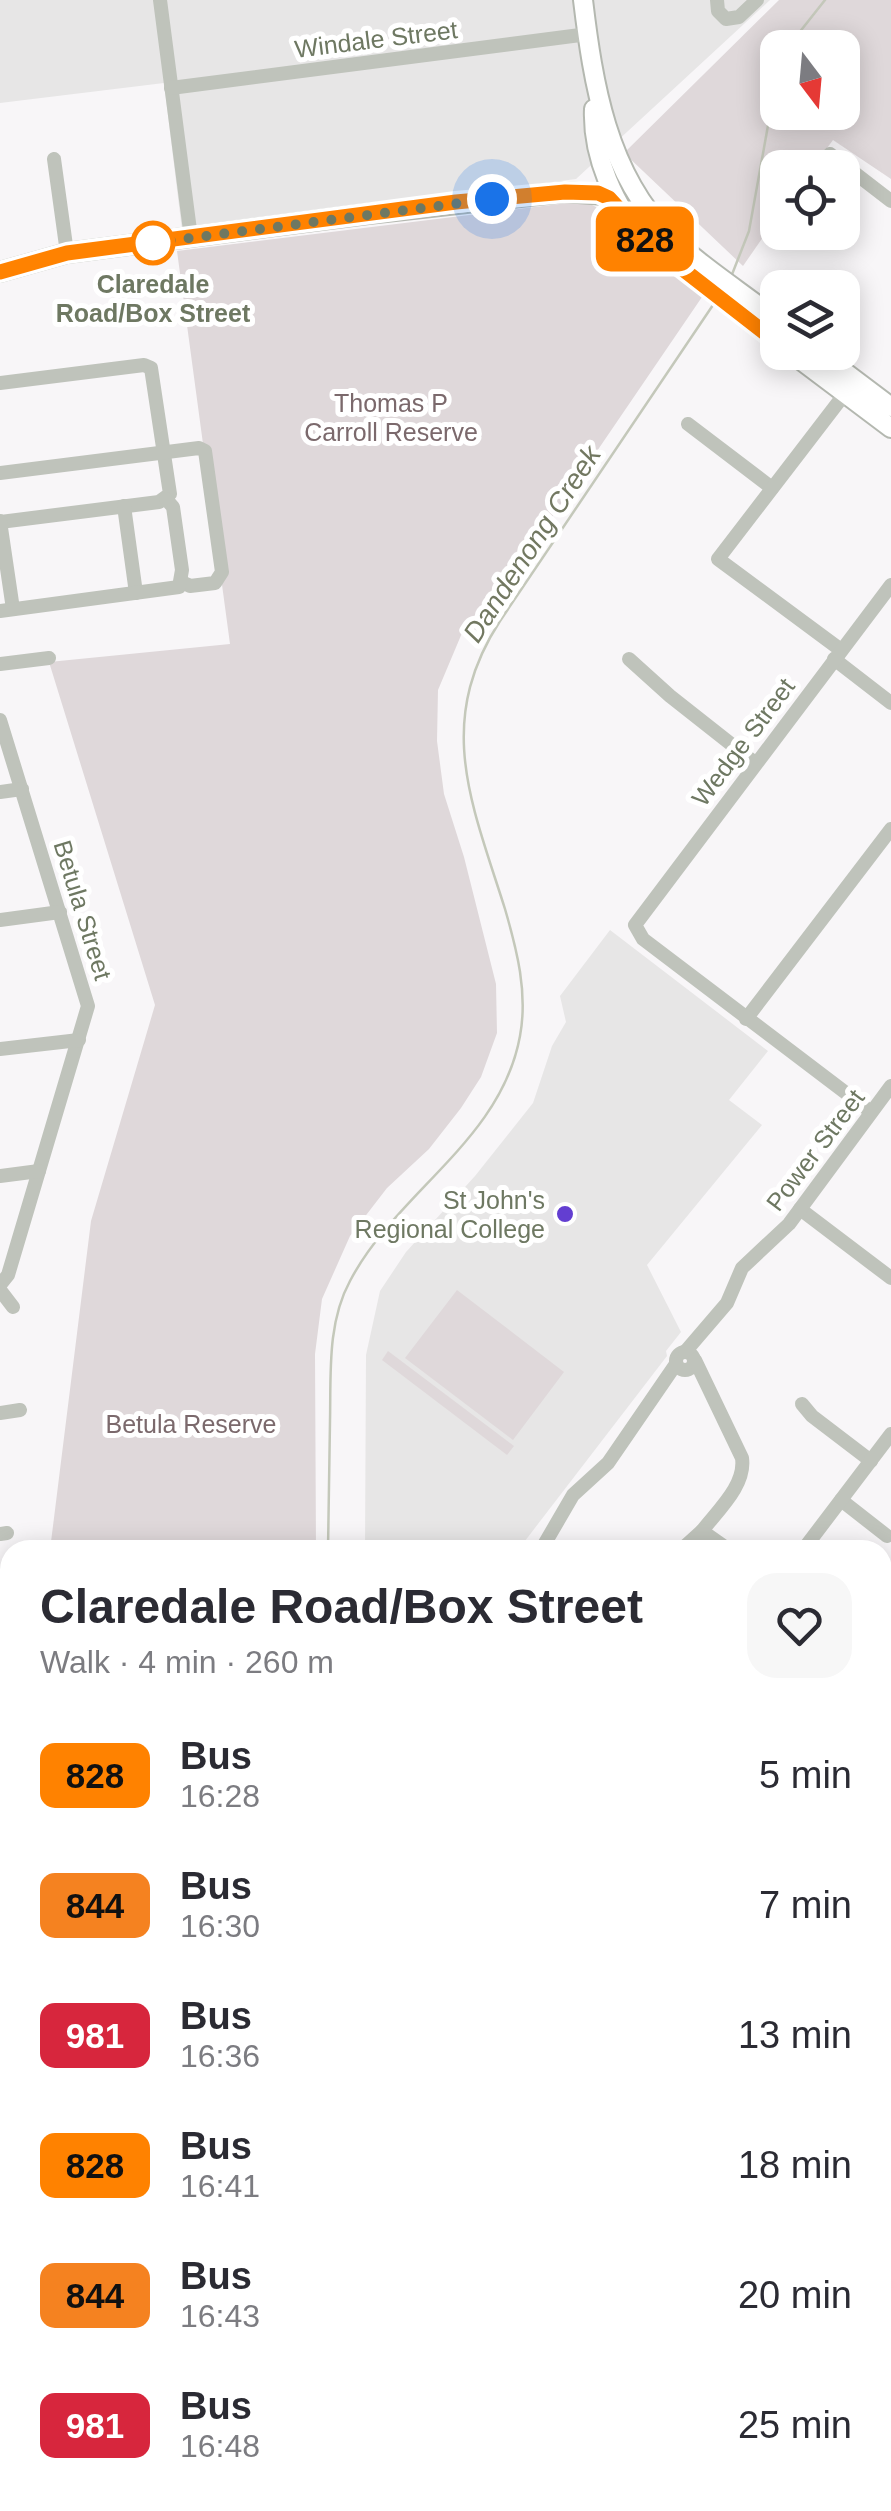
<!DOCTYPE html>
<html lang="en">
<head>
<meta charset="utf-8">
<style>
  :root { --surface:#fff; --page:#f7f7f7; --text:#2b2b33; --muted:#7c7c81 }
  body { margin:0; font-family:Arial,sans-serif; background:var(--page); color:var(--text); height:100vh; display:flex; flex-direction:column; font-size:38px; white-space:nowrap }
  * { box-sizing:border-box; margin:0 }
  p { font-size:32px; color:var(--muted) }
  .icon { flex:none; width:55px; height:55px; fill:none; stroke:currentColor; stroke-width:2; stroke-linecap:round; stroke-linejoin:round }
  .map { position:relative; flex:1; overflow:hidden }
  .details { position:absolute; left:0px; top:1540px; width:892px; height:972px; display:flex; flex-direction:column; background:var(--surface); border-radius:30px 30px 0 0; box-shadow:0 5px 25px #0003 }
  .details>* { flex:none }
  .badge { padding:0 20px; border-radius:15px; font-size:35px; line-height:65px }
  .needle { width:65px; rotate:164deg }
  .tools { position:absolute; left:760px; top:30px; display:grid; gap:20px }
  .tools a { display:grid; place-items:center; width:100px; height:100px; border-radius:20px; background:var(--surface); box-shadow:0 5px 25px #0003; font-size:50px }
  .you { position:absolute; width:50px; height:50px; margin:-25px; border:8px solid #fff; border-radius:50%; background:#1a73e8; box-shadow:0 0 0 15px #1a73e833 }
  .map>.badge { position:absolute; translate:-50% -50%; box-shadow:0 0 0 5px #fff }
  .round { display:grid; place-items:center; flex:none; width:105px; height:105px; border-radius:30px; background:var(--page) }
  .summary { display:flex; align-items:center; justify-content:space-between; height:170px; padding:0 40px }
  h1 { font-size:48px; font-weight:800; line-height:75px }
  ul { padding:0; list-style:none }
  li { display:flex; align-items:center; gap:30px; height:130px; padding:0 40px }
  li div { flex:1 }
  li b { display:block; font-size:38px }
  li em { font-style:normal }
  li .badge { min-width:110px; font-weight:700; text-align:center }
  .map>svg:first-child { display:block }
  .built { fill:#e7e6e6 }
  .green { fill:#dfd8da; fill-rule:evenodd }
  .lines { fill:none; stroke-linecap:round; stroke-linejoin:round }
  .stream { stroke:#c4c8ba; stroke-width:2.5 }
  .major-casing { stroke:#b4b8b0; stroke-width:22 }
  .minor { stroke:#bfc3bb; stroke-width:14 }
  .major { stroke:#fff; stroke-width:18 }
  .line-casing { stroke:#fff; stroke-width:22 }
  .line { stroke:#ff8200; stroke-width:15 }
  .walk { stroke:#6e7862; stroke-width:10; stroke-dasharray:0 18 }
  .stop-dot { fill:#fff; stroke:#ff8200; stroke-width:5 }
  .poi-dot { fill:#633ed1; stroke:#fff; stroke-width:4 }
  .labels { text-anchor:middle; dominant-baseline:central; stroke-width:10; stroke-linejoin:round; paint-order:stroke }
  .street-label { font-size:25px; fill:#6e7862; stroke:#fff }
  .stop-label { font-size:25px; font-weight:bold; fill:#6e7862; stroke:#fff }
  .park-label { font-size:25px; fill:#7b696c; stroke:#fff }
  .poi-label { font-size:25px; fill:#6e7862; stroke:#fff; text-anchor:end }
  .water-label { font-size:28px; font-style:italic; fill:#727861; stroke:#fff }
</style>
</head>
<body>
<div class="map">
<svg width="891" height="2511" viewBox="0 0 891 2511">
  <rect width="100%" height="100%" fill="#f8f6f8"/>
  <g class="built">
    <polygon points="0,0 770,0 576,179 182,230 164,83 0,103"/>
    <polygon points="610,930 768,1051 729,1100 762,1125 647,1265 681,1332 666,1351 667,1356 518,1550 365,1550 366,1355 380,1291 406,1252 475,1176 533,1103 552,1046 566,1022 560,996"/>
  </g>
  <g class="green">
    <path d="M779,0H891V179L833,140L813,167L778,168L777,217L743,266L624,153ZM778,48H842V112H778Z"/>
    <polygon points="584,201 610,214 643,252 702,297 471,636 462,633 438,690 437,741 444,794 464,857 496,984 497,1033 481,1077 461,1108 429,1149 387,1188 350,1236 322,1299 315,1354 316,1550 50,1550 91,1221 155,1005 49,662 230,644 177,251"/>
    <polygon points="457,1290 564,1372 513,1440 405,1358"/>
    <polygon points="388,1351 514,1446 507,1455 382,1360"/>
    <polygon points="270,2502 404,2503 406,2511 271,2511"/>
    <polygon points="71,2503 71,2502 137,2503 126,2511 74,2511"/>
  </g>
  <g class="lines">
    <g class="stream">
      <polyline points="787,48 825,0"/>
      <polyline points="731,277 749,231 778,70"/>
      <path d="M328,1550C329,1507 329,1464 330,1421C331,1375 327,1323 350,1281C397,1191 501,1141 520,1036C528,993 517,950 505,909C472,804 434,723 500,621L713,305"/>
      <polyline points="304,2502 311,2511"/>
    </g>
    <g class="major-casing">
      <g id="major">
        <path d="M583,0C593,83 607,173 669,235C701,267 742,292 778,321"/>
        <path d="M594,109C592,154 614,209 647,241L778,342"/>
        <polyline points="0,272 67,253 368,214 565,192 605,195 632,224"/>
        <polyline points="790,352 891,428"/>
        <polyline points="818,352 891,407"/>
        <polyline points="882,1660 891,1658"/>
        <polyline points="0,1782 10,1780"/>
      </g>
    </g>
    <g class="minor">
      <polyline points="160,0 191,238"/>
      <polyline points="717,0 718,11 726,19 739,17 757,0"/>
      <polyline points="171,88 588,34"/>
      <polyline points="830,154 891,201"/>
      <polyline points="54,159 67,253"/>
      <polyline points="0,383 144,365 151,368 170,494 159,502 0,522"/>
      <polyline points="688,424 772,488"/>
      <polyline points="0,473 199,448 205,451 222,572 215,583 190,586 182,582"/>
      <polyline points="124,506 136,593"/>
      <polyline points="0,521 13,609"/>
      <polyline points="0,611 179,587 182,570 173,507 166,499"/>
      <polyline points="841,650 718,559 850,387"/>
      <polyline points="629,659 670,696 755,763"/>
      <polyline points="834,659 891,703"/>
      <polyline points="0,664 49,658"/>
      <polyline points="0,720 88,1006 8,1275 0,1285"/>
      <polyline points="0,792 22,789"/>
      <polyline points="0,920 60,912"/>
      <polyline points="746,1019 891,829"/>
      <polyline points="0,1049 79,1040"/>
      <polyline points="871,1112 643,939 635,925 891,585"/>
      <polyline points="0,1176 39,1171"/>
      <polyline points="800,1209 891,1278"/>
      <polyline points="0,1290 13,1307"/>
      <circle cx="685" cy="1361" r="9"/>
      <polyline points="685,1352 727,1303 742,1268 789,1224 891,1086"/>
      <path d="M695,1360L742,1458C746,1485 718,1510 702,1531L729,1550"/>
      <polyline points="802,1404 812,1416 871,1461"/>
      <polyline points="0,1413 20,1410"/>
      <polyline points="841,1500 887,1536"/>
      <polyline points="0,1534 7,1533"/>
      <polyline points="541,1550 573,1495 608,1463 676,1364"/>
      <polyline points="681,1550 702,1531"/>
      <polyline points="803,1550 891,1434"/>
      <polyline points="882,1781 891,1780"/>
      <polyline points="882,1892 891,1891"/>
      <polyline points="0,2098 10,2144"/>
      <polyline points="882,2122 891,2121"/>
      <polyline points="882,2238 891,2237"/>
      <polyline points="0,2439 10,2435"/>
      <polyline points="882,2458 891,2457"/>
      <polyline points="475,2511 540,2502"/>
      <polyline points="882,2511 891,2493"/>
    </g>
    <use href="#major" class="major"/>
  </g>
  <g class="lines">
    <g class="line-casing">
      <polyline id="line" points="0,272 67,253 456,202 565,192 598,193 609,198 653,246 778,343"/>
    </g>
    <use href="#line" class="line"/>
    <polyline class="walk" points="153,243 144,244 492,199"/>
  </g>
  <circle class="stop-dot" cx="153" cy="243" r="20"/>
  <circle class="poi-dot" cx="565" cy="1214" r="10"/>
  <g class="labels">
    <g class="street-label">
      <text transform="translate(376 39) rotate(-7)">Windale Street</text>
      <text transform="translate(743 742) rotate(-53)">Wedge Street</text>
      <text transform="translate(83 910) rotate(73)">Betula Street</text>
      <text transform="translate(815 1150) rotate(-53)">Power Street</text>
    </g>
    <g class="stop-label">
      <text x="153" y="284">Claredale<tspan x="153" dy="29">Road/Box Street</tspan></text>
    </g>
    <g class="park-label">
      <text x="391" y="403">Thomas P<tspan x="391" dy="29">Carroll Reserve</tspan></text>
      <text x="191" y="1424">Betula Reserve</text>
    </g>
    <g class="poi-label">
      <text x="545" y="1200">St John's<tspan x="545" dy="29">Regional College</tspan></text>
    </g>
    <g class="water-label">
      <text transform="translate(532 544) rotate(-57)">Dandenong Creek</text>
    </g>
  </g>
</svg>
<div class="tools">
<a><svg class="needle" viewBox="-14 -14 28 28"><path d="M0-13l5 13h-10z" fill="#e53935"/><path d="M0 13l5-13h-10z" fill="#7c7c81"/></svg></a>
<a><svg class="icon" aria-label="locate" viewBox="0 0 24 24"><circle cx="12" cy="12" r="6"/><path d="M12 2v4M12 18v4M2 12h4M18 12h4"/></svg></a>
<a><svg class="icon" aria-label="layers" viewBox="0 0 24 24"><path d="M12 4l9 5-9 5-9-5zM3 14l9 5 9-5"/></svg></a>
</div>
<div class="you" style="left:492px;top:199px"></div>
<b class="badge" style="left:645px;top:239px;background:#ff8200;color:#111">828</b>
<section class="details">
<div class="summary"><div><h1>Claredale Road/Box Street</h1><p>Walk · 4 min · 260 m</p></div><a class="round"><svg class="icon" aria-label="heart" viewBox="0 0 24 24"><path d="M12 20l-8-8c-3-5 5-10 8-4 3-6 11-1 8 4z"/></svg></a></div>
<ul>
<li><span class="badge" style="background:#ff8200;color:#111">828</span><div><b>Bus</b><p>16:28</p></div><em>5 min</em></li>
<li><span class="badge" style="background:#f58220;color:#111">844</span><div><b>Bus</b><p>16:30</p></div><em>7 min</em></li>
<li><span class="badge" style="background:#d7263d;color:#fff">981</span><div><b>Bus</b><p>16:36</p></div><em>13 min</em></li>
<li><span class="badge" style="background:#ff8200;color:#111">828</span><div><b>Bus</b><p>16:41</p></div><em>18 min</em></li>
<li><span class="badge" style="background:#f58220;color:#111">844</span><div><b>Bus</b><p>16:43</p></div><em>20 min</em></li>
<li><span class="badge" style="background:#d7263d;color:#fff">981</span><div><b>Bus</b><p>16:48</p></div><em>25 min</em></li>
</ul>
</section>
</div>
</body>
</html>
